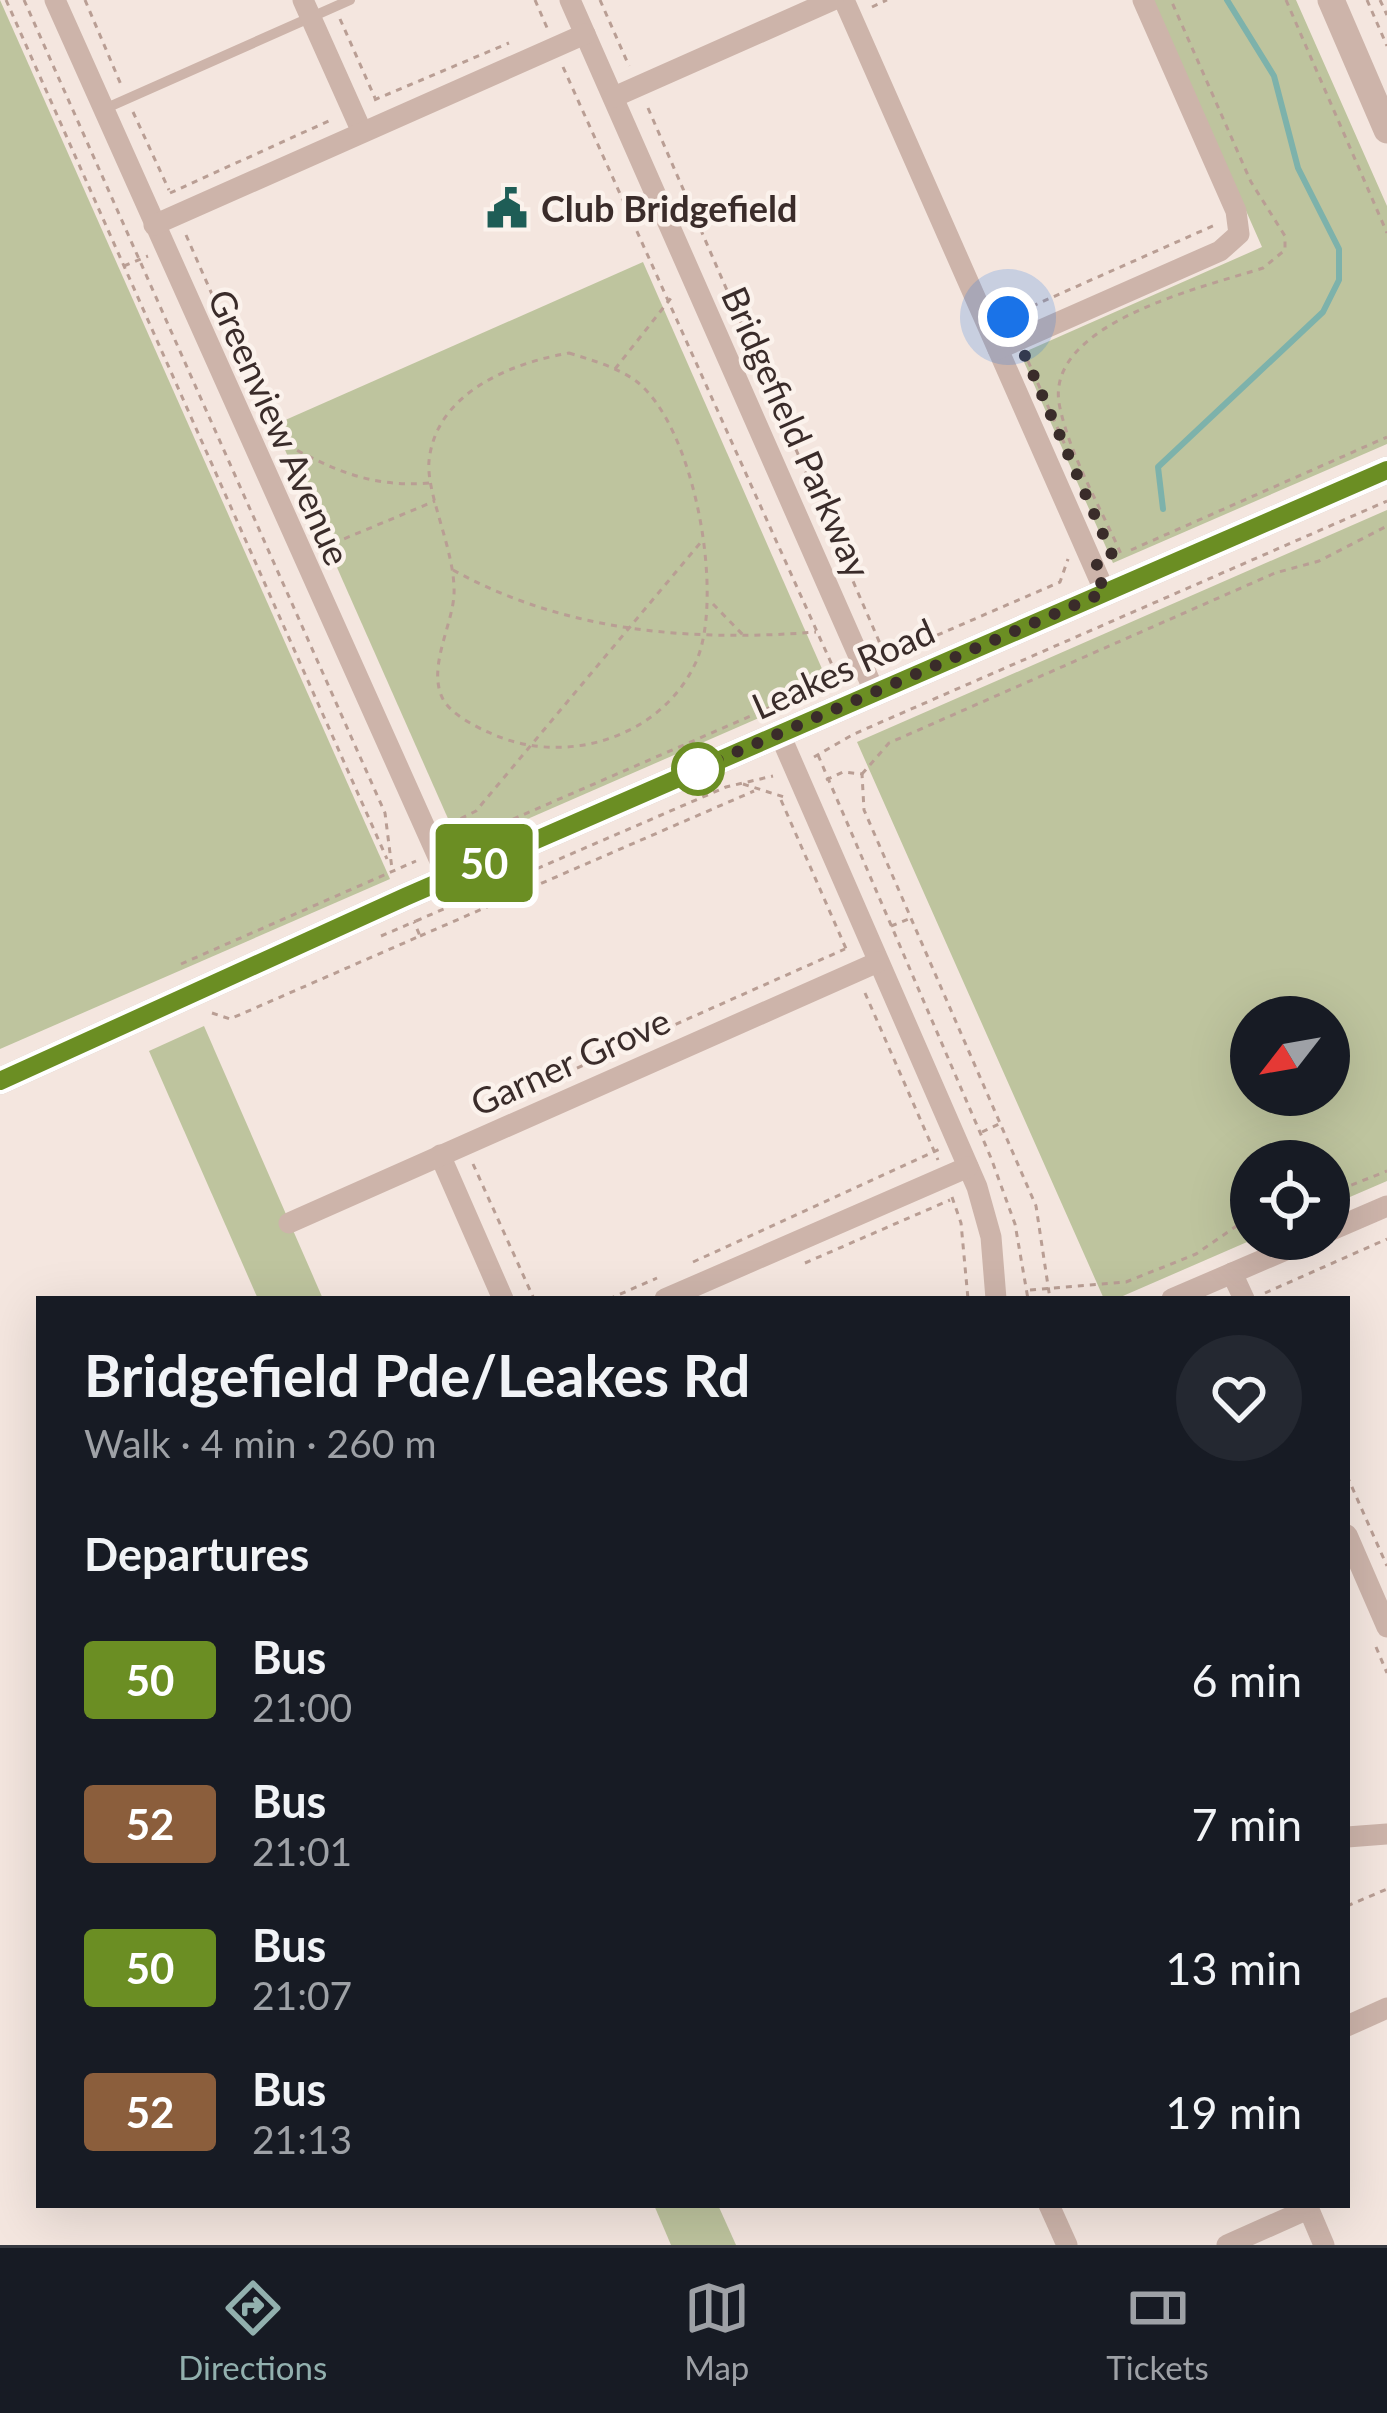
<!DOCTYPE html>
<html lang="en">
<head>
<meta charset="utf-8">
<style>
  :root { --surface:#171b24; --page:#242831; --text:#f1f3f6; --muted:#9ea1a6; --line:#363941; --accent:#92b0ae }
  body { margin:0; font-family:Lato,sans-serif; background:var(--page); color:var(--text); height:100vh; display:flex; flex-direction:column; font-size:45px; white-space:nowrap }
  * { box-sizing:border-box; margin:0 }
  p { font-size:39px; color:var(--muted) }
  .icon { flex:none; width:66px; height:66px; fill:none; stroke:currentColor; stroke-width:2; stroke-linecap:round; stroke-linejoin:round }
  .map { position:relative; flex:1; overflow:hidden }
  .details { position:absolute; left:36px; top:1296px; width:1314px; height:912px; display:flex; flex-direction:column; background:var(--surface); border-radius:0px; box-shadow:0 12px 48px #0002 }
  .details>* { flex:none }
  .badge { padding:0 24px; border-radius:9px; font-size:42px; line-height:78px }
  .needle { width:78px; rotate:239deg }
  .fabs { position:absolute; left:1230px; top:996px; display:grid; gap:24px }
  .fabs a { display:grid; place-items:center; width:120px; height:120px; border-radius:50%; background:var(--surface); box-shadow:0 12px 48px #0002; font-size:60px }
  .you { position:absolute; width:60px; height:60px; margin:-30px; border:9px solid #fff; border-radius:50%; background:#1a73e8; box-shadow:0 0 0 18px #1a73e833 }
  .map>.badge { position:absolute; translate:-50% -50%; box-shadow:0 0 0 6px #fff }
  h2 { padding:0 48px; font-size:45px; line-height:108px }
  .round { display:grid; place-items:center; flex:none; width:126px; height:126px; border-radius:63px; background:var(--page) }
  .head { display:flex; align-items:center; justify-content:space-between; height:204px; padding:0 48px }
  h1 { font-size:57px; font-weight:700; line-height:90px }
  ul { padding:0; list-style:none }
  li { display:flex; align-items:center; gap:36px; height:144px; padding:0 48px }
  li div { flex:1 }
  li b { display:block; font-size:45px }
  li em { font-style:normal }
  li .badge { min-width:132px; font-weight:700; text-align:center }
  .dock { display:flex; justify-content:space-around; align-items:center; height:168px; border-top:3px solid var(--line); background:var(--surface); font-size:33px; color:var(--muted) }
  .dock a { display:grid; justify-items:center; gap:6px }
  .dock .current { color:var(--accent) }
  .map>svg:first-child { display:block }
  .green { fill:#bec49e; fill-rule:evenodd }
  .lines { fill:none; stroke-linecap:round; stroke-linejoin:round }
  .stream { stroke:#7db2ab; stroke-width:6 }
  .path { stroke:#b99e94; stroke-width:3; stroke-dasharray:6 6; stroke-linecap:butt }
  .service { stroke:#cdb4aa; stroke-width:10 }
  .minor { stroke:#cdb4aa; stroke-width:21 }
  .tertiary { stroke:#cdb4aa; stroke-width:27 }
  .line-casing { stroke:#fff; stroke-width:27 }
  .line { stroke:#6b8e23; stroke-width:18 }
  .walk { stroke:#3a2c2a; stroke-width:12; stroke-dasharray:0 21.6 }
  .stop-dot { fill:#fff; stroke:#6b8e23; stroke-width:6 }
  .labels { text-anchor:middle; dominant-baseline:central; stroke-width:9; stroke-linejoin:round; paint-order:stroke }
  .poi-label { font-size:36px; font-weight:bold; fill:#3a2c2a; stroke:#fbf2ec; text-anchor:start }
  .street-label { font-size:36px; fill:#3a2c2a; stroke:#fbf2ec }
</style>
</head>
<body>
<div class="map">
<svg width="1387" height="2245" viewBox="0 0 1387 2245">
  <rect width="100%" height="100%" fill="#f4e6df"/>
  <g class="green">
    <polygon points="0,0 390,879 0,1049"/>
    <polygon points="1153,0 1296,0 1387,206 1387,444 1113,563 1024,362 1029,350 1262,247"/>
    <polygon points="643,262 830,687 461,848 274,425"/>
    <path d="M1387,510V1181L1329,1206V1161H1251L1254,1239L1116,1299H1104L857,742ZM1329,1017V1095H1251V1017Z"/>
    <polygon points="204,1026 323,1299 258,1299 149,1051"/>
    <polygon points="654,2205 718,2205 736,2245 671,2245"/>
  </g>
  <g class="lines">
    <polyline class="stream" points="1163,509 1158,467 1323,312 1339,280 1339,249 1298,168 1274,76 1227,0"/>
    <g class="path">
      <polyline points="6,0 387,859"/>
      <polyline points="24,0 385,813 392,869"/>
      <polyline points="85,0 122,87"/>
      <polyline points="535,0 548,30"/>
      <polyline points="600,0 629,66"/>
      <polyline points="1286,0 1387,233"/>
      <polyline points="1367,0 1387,46"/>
      <polyline points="1380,0 1387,15"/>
      <polyline points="872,7 887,0"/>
      <polyline points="340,19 375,98"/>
      <polyline points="563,67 837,676"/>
      <polyline points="374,100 509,43"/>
      <polyline points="648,108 885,655"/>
      <polyline points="133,112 169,190"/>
      <polyline points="170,193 333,119"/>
      <polyline points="186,235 228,331"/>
      <polyline points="124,266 148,256"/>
      <polyline points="1010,316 1215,225"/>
      <path d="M569,353C591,360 617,367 636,381C695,426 725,597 696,662C661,739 562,768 488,732C474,726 452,714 444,701C426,670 452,627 454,595C456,552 426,495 429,461C436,392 512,363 569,353Z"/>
      <polyline points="1028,361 1065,445"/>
      <polyline points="615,369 671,298"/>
      <path d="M276,439C329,468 368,488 430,483"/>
      <polyline points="322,548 435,501"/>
      <polyline points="1131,550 1387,437"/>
      <path d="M1111,558L1121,554C1101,508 1071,458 1060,408C1040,324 1204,287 1263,268L1285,250V236L1251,182L1171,0"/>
      <path d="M453,570C565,632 692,642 816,632"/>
      <polyline points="713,604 744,636"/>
      <polyline points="882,659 1060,582 1068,559"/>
      <polyline points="818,755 991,1158 1015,1224 1028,1299"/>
      <polyline points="814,757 854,734 1387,501"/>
      <polyline points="862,774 889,743 1275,573 1319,561 1387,526"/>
      <polyline points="826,780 843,772 862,774 864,810 1036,1206 1050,1299"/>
      <polyline points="743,784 784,797"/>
      <polyline points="781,800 847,951"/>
      <polyline points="450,824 476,811 701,542"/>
      <polyline points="458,843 845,675"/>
      <polyline points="416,921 726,787 773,776"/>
      <polyline points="891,926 911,918"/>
      <polyline points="381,936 416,921"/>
      <polyline points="420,936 754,791"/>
      <polyline points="181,964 416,861"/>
      <polyline points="865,993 938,1160"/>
      <polyline points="212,1013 230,1019 420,936 414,922"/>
      <polyline points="566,1073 845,949"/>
      <polyline points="982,1132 1001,1123"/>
      <polyline points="473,1164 534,1299"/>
      <polyline points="1329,1194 1387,1171"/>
      <polyline points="952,1197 961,1223 968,1299"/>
      <polyline points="693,1262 940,1149"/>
      <polyline points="805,1263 950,1200"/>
      <polyline points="1030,1290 1126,1282 1196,1254 1251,1216"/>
      <polyline points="1265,1293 1387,1239"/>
      <polyline points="609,1299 657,1278"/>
      <polyline points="1347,1476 1387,1566"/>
      <polyline points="1376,1647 1387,1673"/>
      <polyline points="1347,1906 1387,1889"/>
    </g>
    <polyline class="service" points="102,110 350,0"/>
    <g class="minor">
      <polyline points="55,0 448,879"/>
      <polyline points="303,0 362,132"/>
      <polyline points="570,0 875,693"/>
      <polyline points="844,0 1105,592"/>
      <polyline points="614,97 833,0"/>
      <polyline points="154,225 585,34"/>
      <polyline points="998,349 1220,251 1239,234 1236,211 1143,0"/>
      <polyline points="781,737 977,1187 991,1237 996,1299"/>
      <polyline points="440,1155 503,1299"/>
      <polyline points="289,1223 878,962"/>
      <polyline points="1329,1231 1387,1206"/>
      <polyline points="1232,1273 1244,1299"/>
      <polyline points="665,1299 968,1167"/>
      <polyline points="1172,1299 1311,1239"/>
      <polyline points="1347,1535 1387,1627"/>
      <polyline points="1347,1837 1387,1834"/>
      <polyline points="1347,2026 1387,2008"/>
      <polyline points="1049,2205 1067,2245"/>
      <polyline points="1307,2205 1324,2245"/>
      <polyline points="1227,2245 1308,2209"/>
    </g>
    <g class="tertiary">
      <polyline points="1331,0 1387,130"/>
      <polyline points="0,1081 405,897 1387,470"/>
    </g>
  </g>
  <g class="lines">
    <g class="line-casing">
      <polyline id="line" points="0,1081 405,897 1387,470"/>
    </g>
    <use href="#line" class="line"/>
    <polyline class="walk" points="698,769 688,773 1105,592 1094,566 1113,557 1008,317"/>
  </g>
  <defs>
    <g id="civic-bare" transform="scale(3.24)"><path d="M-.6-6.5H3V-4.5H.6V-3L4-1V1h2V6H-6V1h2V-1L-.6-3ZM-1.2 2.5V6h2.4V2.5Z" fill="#1e5d56" stroke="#fbf2ec" stroke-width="2.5" paint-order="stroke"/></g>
  </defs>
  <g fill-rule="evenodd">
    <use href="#civic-bare" x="507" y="208"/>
  </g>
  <circle class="stop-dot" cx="698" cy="769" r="24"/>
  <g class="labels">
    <g class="poi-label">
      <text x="541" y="208">Club Bridgefield</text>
    </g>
    <g class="street-label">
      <text transform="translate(280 427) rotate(66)">Greenview Avenue</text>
      <text transform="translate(797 432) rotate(66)">Bridgefield Parkway</text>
      <text transform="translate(843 668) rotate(-24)">Leakes Road</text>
      <text transform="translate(570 1061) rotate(-24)">Garner Grove</text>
    </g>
  </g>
</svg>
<div class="fabs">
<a><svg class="needle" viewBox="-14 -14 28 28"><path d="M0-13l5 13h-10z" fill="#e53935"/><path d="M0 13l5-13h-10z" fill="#9ea1a6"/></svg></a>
<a><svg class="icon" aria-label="locate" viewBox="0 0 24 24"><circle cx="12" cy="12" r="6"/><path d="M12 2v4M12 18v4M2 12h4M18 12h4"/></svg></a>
</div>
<div class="you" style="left:1008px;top:317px"></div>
<b class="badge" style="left:484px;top:863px;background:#6b8e23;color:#fff">50</b>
<section class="details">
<div class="head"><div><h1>Bridgefield Pde/Leakes Rd</h1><p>Walk · 4 min · 260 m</p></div><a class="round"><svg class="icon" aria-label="heart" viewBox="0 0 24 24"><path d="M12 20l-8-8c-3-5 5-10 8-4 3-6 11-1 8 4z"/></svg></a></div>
<h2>Departures</h2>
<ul>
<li><span class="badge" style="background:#6b8e23;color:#fff">50</span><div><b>Bus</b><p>21:00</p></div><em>6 min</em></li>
<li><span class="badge" style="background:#8b5e3c;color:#fff">52</span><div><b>Bus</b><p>21:01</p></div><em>7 min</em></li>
<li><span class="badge" style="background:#6b8e23;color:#fff">50</span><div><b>Bus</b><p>21:07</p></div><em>13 min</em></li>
<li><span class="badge" style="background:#8b5e3c;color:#fff">52</span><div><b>Bus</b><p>21:13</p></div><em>19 min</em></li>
</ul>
</section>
</div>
<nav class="dock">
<a class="current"><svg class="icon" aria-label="directions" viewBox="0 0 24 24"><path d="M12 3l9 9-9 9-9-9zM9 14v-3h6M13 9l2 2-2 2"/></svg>Directions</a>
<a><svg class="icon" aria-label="map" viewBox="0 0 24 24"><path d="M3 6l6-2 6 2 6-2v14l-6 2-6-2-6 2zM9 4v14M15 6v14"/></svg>Map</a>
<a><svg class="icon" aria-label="tickets" viewBox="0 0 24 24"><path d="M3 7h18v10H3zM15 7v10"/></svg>Tickets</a>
</nav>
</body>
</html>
